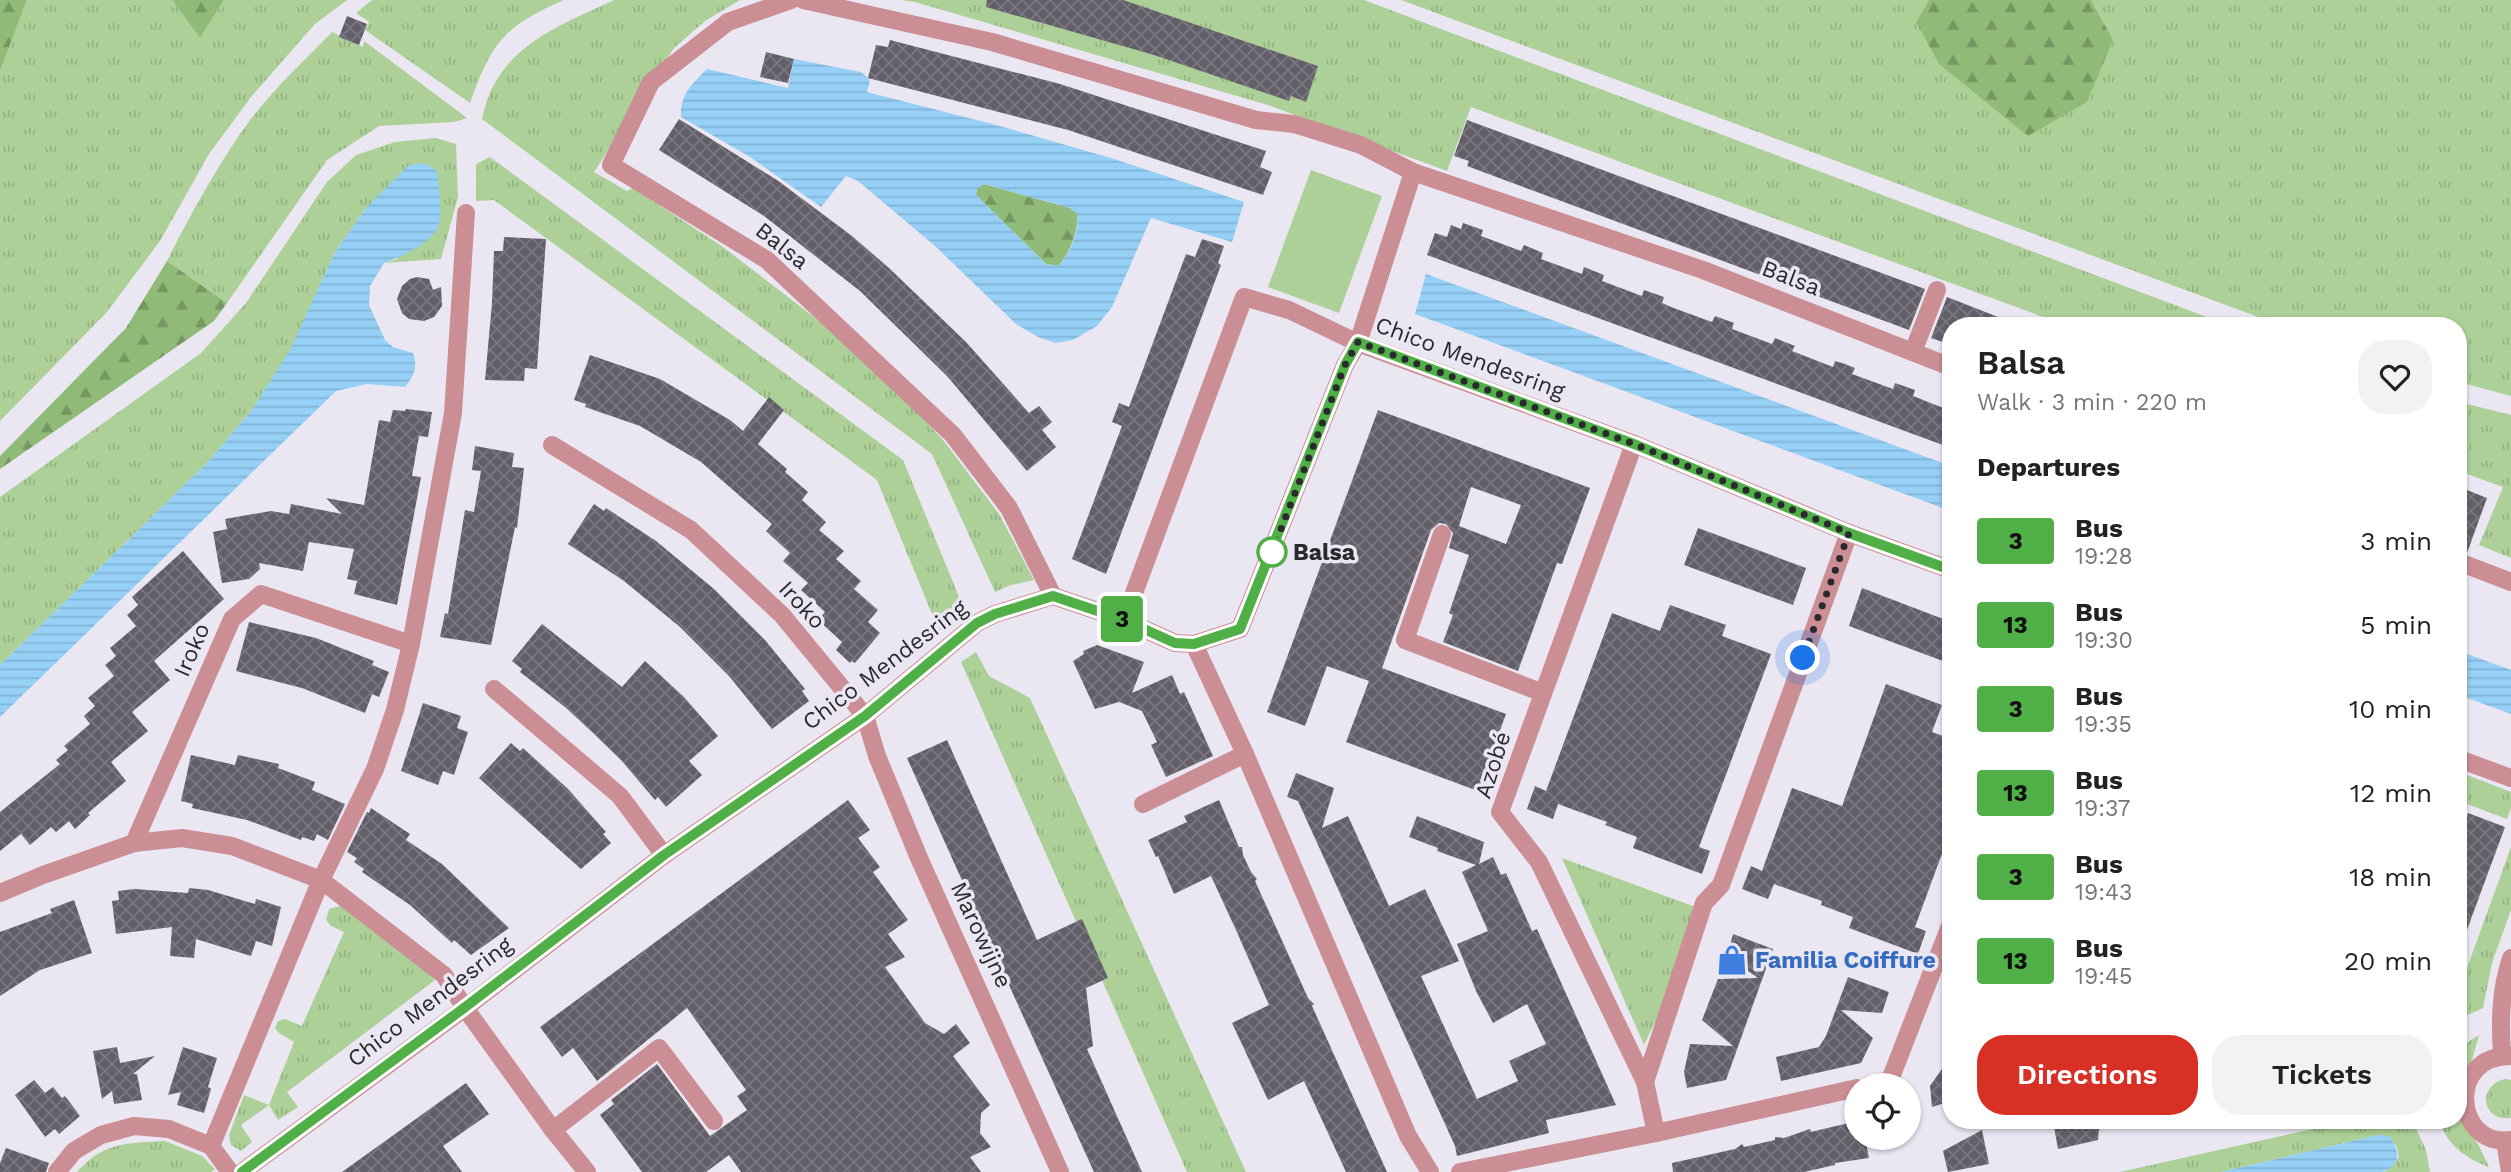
<!DOCTYPE html>
<html lang="en">
<head>
<meta charset="utf-8">
<style>
  :root { --surface:#fff; --page:#f2f2f2; --text:#222; --muted:#767676; --accent:#d93025 }
  body { margin:0; font-family:"Work Sans",sans-serif; background:var(--page); color:var(--text); height:100vh; display:flex; flex-direction:column; font-size:26px; white-space:nowrap }
  * { box-sizing:border-box; margin:0 }
  p { font-size:23px; color:var(--muted) }
  .icon { flex:none; width:38px; height:38px; fill:none; stroke:currentColor; stroke-width:2; stroke-linecap:round; stroke-linejoin:round }
  .map { position:relative; flex:1; overflow:hidden }
  .drawer { position:absolute; left:1942px; top:317px; width:525px; height:812px; display:flex; flex-direction:column; background:var(--surface); border-radius:28px; box-shadow:0 2px 5px #0004 }
  .drawer>* { flex:none }
  .badge { padding:0 14px; border-radius:5px; font-size:24px; line-height:46px }
  .buttons { position:absolute; left:1844px; top:1073px; display:grid; gap:14px }
  .buttons a { display:grid; place-items:center; width:77px; height:77px; border-radius:50%; background:var(--surface); box-shadow:0 2px 5px #0004; font-size:35px }
  .you { position:absolute; width:35px; height:35px; margin:-18px; border:5px solid #fff; border-radius:50%; background:#1a73e8; box-shadow:0 0 0 10px #1a73e833 }
  .map>.badge { position:absolute; translate:-50% -50%; box-shadow:0 0 0 4px #fff }
  h2 { padding:0 35px; font-size:26px; line-height:63px }
  .round { display:grid; place-items:center; flex:none; width:74px; height:74px; border-radius:28px; background:var(--page) }
  .headline { display:flex; align-items:center; justify-content:space-between; height:119px; padding:0 35px }
  h1 { font-size:33px; font-weight:600; line-height:52px }
  .action { display:flex; gap:14px; margin-top:auto; padding:14px 35px }
  .action a { flex:1; height:80px; border-radius:28px; background:var(--accent); color:#fff; font-size:28px; font-weight:600; line-height:80px; text-align:center }
  .action a+a { background:var(--page); color:var(--text) }
  ul { padding:0; list-style:none }
  li { display:flex; align-items:center; gap:21px; height:84px; padding:0 35px }
  li div { flex:1 }
  li b { display:block; font-size:26px }
  li em { font-style:normal }
  li .badge { min-width:77px; font-weight:700; text-align:center }
  .map>svg:first-child { display:block }
  .grass { fill:url(#grass-tufts) }
  .forest { fill:url(#forest-firs) }
  .garden { fill:#acd097 }
  .water { fill:url(#water-rules); fill-rule:evenodd }
  .building { fill:url(#building-cross-hatch); fill-rule:evenodd }
  .lines { fill:none; stroke-linecap:round; stroke-linejoin:round }
  .minor { stroke:#ca8e94; stroke-width:18 }
  .line-casing { stroke:#fff; stroke-width:16 }
  .line { stroke:#50af46; stroke-width:10 }
  .walk { stroke:#2a292d; stroke-width:7; stroke-dasharray:0 12.6 }
  .stop-dot { fill:#fff; stroke:#50af46; stroke-width:3.5 }
  .labels { text-anchor:middle; dominant-baseline:central; stroke-width:7; stroke-linejoin:round; paint-order:stroke }
  .street-label { font-size:23px; fill:#2a292d; stroke:#eae7f3 }
  .stop-label { font-size:23px; font-weight:bold; fill:#2a292d; stroke:#eae7f3; text-anchor:start }
  .shop-label { font-size:23px; font-weight:bold; fill:#366cbe; stroke:#eae7f3; text-anchor:start }
</style>
</head>
<body>
<div class="map">
<svg width="2511" height="1172" viewBox="0 0 2511 1172">
  <defs>
    <pattern id="grass-tufts" width="24" height="20" patternUnits="userSpaceOnUse" patternTransform="scale(1.75)"><rect width="24" height="20" fill="#acd097"/><path d="M3 7l-1-3M5 7V3M7 7l1-3M15 17l-1-3M17 17v-4M19 17l1-3" fill="none" stroke="#94b382"/></pattern>
    <pattern id="forest-firs" width="22" height="20" patternUnits="userSpaceOnUse" patternTransform="scale(1.75)"><rect width="22" height="20" fill="#90ba77"/><path d="M5 1l3.5 6h-7zM16 11l3.5 6h-7z" fill="#769762"/></pattern>
    <pattern id="water-rules" width="6" height="5" patternUnits="userSpaceOnUse" patternTransform="scale(1.75)"><rect width="6" height="5" fill="#96d0f7"/><path d="M0 2.5h6" fill="none" stroke="#81b3d4"/></pattern>
    <pattern id="building-cross-hatch" width="8" height="8" patternUnits="userSpaceOnUse" patternTransform="scale(1.75)"><rect width="8" height="8" fill="#625f69"/><path d="M0 0l8 8M0 8l8-8" fill="none" stroke="#79777f"/></pattern>
  </defs>
  <rect width="100%" height="100%" fill="#eae7f3"/>
  <g class="grass">
    <polygon points="27,0 172,0 200,38 224,0 347,0 315,24 251,97 209,154 160,241 107,312 0,421 0,71"/>
    <path d="M372,0H564C504,26 492,42 470,103L365,30L369,22L356,13Z"/>
    <path d="M614,0H740L705,21L674,48L594,172L627,191L633,188L723,247L814,317L884,376L943,440L999,514L1034,580L1011,585L995,592L932,454L482,119C496,48 556,27 614,0Z"/>
    <polygon points="901,0 1364,0 2228,325 2065,325 1471,107 1447,171 1268,105 915,2"/>
    <polygon points="1401,0 1929,0 1916,22 2113,40 2091,0 2511,0 2511,396 2459,382 2459,326 2280,325"/>
    <path d="M332,32L363,47L364,41L467,118L454,122L379,126L327,160L227,303L167,261C189,217 214,172 242,131C267,95 302,63 332,32Z"/>
    <polygon points="436,138 456,144 458,197 441,259 384,263 398,259 366,208 335,252 291,350 251,411 207,463 0,665 0,497 201,353 246,303 327,182 356,155 395,142"/>
    <polygon points="490,157 903,460 966,614 939,631 877,480 494,200 476,201 476,164"/>
    <polygon points="2459,402 2511,415 2511,558 2479,545 2503,487 2459,471"/>
    <polygon points="976,652 989,676 1030,698 1246,1172 1187,1172 961,662"/>
    <polygon points="2459,772 2511,792 2511,808 2507,819 2459,801"/>
    <polygon points="2511,847 2511,910 2492,963 2483,1008 2459,1019 2459,990"/>
    <polygon points="1562,858 1701,909 1659,1014 1644,1045"/>
    <path d="M340,906C376,927 406,951 435,980L287,1092L298,1107L278,1120L269,1105L241,1125L252,1142L241,1151L231,1145L229,1135L244,1095L269,1105L294,1042L279,1033L275,1028L278,1021L285,1019L302,1026L344,932L331,926L326,920L329,909Z"/>
    <polygon points="2479,1035 2472,1060 2459,1083 2459,1048"/>
    <path d="M2505,1079L2511,1080V1118C2482,1122 2476,1086 2505,1079Z"/>
    <path d="M2459,1116L2479,1146L2489,1167C2465,1158 2447,1145 2439,1120H2459Z"/>
    <polygon points="2353,1120 2412,1120 2426,1150 2430,1172 2382,1172 2386,1171 2399,1157 2396,1145 2378,1135 2221,1172 2120,1172"/>
    <path d="M165,1141L202,1156L215,1169L211,1172H77C103,1142 128,1143 165,1141Z"/>
  </g>
  <g class="forest">
    <polygon points="0,0 27,0 0,71"/>
    <polygon points="172,0 224,0 200,38"/>
    <polygon points="1929,0 2091,0 2113,40 2087,102 2028,136 1939,64 1916,22"/>
    <path d="M984,184L1070,208L1077,213C1080,227 1069,256 1058,266L1046,264L976,195L977,187Z"/>
    <polygon points="167,261 227,303 214,321 0,469 0,456 126,328"/>
  </g>
  <polygon class="garden" points="1311,170 1382,196 1339,313 1268,287"/>
  <g class="water">
    <path d="M794,59L861,72L870,80L867,92L996,125L1111,158L1244,202L1232,242L1151,218L1112,307L1097,326L1073,340L1056,343L1038,337L1016,324L935,246L858,181L846,176L821,207L750,157L681,117C680,94 692,84 707,69L788,88ZM984,184L1070,208L1077,213C1081,227 1069,257 1058,266L1046,264L976,195V190Z"/>
    <path d="M424,163L437,171C439,189 443,210 438,227C432,243 399,258 384,263L370,286L369,305L385,340L393,347L413,353C418,367 414,376 405,387L367,384L336,391L0,717V665L207,463L251,411L290,350L335,252L366,208L409,165Z"/>
    <polygon points="1426,274 1951,466 1951,511 1415,314"/>
    <polygon points="2459,651 2511,670 2511,714 2459,695"/>
    <path d="M2378,1135L2389,1136C2400,1151 2402,1165 2382,1172H2221Z"/>
  </g>
  <g class="building">
    <polygon points="987,0 1123,0 1318,66 1306,102 1291,96 1289,101 1154,55 986,7"/>
    <polygon points="347,16 367,24 359,45 339,37"/>
    <polygon points="890,40 1060,84 1266,151 1260,167 1272,172 1263,195 1068,130 868,78 876,45 888,47"/>
    <polygon points="766,52 794,59 788,83 760,77"/>
    <polygon points="679,119 777,180 852,236 889,268 966,342 1029,413 1039,406 1052,422 1042,430 1056,447 1027,471 947,376 860,291 764,216 659,150"/>
    <polygon points="1467,120 1925,289 1909,330 1467,166 1469,161 1454,156"/>
    <polygon points="1463,223 1483,230 1481,236 1521,251 1524,245 1543,253 1541,259 1582,274 1584,267 1604,275 1602,281 1642,296 1644,290 1664,297 1662,303 1671,307 1712,322 1715,316 1734,323 1732,329 1772,344 1775,338 1795,346 1792,351 1833,367 1835,361 1845,364 1855,368 1852,374 1893,389 1895,383 1915,390 1913,396 1951,411 1951,448 1427,255 1435,233 1447,237 1451,225 1461,229"/>
    <polygon points="504,237 546,239 537,369 525,368 524,381 485,380 492,303 494,251 503,251"/>
    <polygon points="1202,239 1224,246 1218,263 1221,265 1106,574 1072,559 1122,426 1112,422 1119,403 1129,407 1186,254 1195,257"/>
    <polygon points="417,277 429,279 433,290 441,287 442,306 434,317 424,321 409,319 402,313 397,299 402,286 410,279"/>
    <polygon points="1947,297 2016,324 2016,326 1951,326 1951,345 1931,338"/>
    <polygon points="590,355 660,379 730,420 743,431 769,397 784,410 758,444 787,469 785,472 808,492 802,500 826,522 819,530 844,551 836,559 861,581 854,589 878,610 868,622 880,633 855,663 852,661 850,663 836,650 842,642 818,620 825,612 801,590 808,583 783,561 790,553 766,531 772,524 701,462 640,426 585,407 586,404 574,400"/>
    <polygon points="406,409 432,412 428,437 419,436 412,476 421,477 397,605 354,594 357,581 347,579 354,549 309,542 303,571 259,563 260,569 249,579 222,583 213,532 227,529 225,519 271,511 289,514 291,504 342,514 326,498 364,505 379,420 390,422 393,410 405,411"/>
    <path d="M1378,410L1590,488L1562,564L1557,563L1518,671L1443,642L1453,615L1449,613L1469,555L1449,548L1453,533L1446,524L1439,523L1431,530L1382,668L1506,714L1478,791L1346,742L1369,681L1327,666L1305,726L1267,712ZM1471,487L1521,505L1506,544L1459,526Z"/>
    <polygon points="475,446 514,453 512,467 524,468 517,528 515,527 491,645 440,637 445,613 448,614 465,510 474,512 481,471 472,470"/>
    <polygon points="2459,487 2487,498 2467,553 2459,551"/>
    <polygon points="594,504 604,511 606,508 656,541 714,589 765,640 805,689 802,691 809,701 772,729 729,676 680,627 624,581 568,544"/>
    <polygon points="1698,528 1806,568 1793,605 1684,565"/>
    <polygon points="183,551 224,599 154,661 170,680 132,712 148,731 111,762 126,781 88,813 90,815 75,829 69,821 56,832 51,827 30,845 21,834 0,851 0,812 60,764 56,760 68,750 64,746 90,724 84,716 95,706 88,698 114,676 105,665 116,656 110,648 136,626 127,615 138,605 132,597"/>
    <polygon points="1862,588 1951,622 1951,664 1849,626"/>
    <polygon points="1670,605 1726,625 1722,636 1771,654 1699,847 1710,851 1702,874 1633,848 1637,837 1605,825 1607,822 1558,804 1553,819 1527,809 1535,786 1546,791 1612,613 1660,631"/>
    <polygon points="249,622 316,638 374,661 372,665 389,672 379,697 372,694 365,713 302,688 236,671"/>
    <polygon points="542,624 622,687 645,661 684,697 718,736 689,761 702,775 666,807 658,797 655,800 621,760 592,732 565,707 520,672 522,669 512,661"/>
    <polygon points="1097,645 1144,662 1132,693 1172,675 1180,694 1184,692 1213,756 1166,777 1151,745 1157,742 1142,711 1119,702 1095,709 1073,661 1084,654 1083,651"/>
    <polygon points="1886,684 1942,705 1932,732 1951,739 1951,829 1915,927 1926,931 1918,954 1849,928 1853,917 1821,905 1822,901 1774,884 1768,899 1742,889 1751,866 1762,871 1792,788 1842,806"/>
    <polygon points="423,703 461,716 457,728 468,732 454,775 443,771 438,785 401,771"/>
    <polygon points="947,740 1037,940 1082,919 1108,978 1086,988 1093,1046 1087,1049 1142,1172 1094,1172 1013,994 907,758"/>
    <polygon points="511,743 520,751 523,748 568,789 606,832 603,834 611,843 581,869 479,778"/>
    <polygon points="191,755 235,765 238,755 279,764 278,768 315,782 312,790 345,804 328,840 317,834 314,841 302,837 301,840 247,820 192,808 193,804 181,801"/>
    <polygon points="1296,773 1334,788 1322,828 1348,816 1389,906 1425,889 1459,961 1421,976 1477,1099 1518,1081 1509,1061 1546,1044 1527,1004 1493,1023 1476,991 1457,944 1488,931 1462,872 1476,865 1437,851 1438,848 1409,837 1417,816 1484,842 1479,864 1493,857 1501,875 1506,873 1532,931 1537,929 1616,1105 1546,1120 1549,1133 1457,1156 1455,1146 1298,801 1287,797"/>
    <polygon points="848,800 870,830 858,838 880,867 873,872 908,920 888,934 905,957 885,967 925,1023 944,1034 956,1024 970,1043 953,1056 990,1105 981,1113 980,1133 991,1147 970,1157 981,1172 741,1172 729,1155 706,1172 642,1172 600,1115 614,1104 611,1100 657,1064 710,1136 747,1110 737,1096 746,1090 687,1008 597,1081 573,1048 562,1057 540,1027"/>
    <polygon points="1219,800 1239,847 1242,847 1243,855 1251,872 1257,879 1255,881 1308,998 1314,1004 1312,1006 1387,1172 1346,1172 1304,1081 1268,1100 1232,1023 1269,1005 1236,930 1211,876 1174,894 1158,856 1156,857 1148,840 1187,822 1184,816"/>
    <polygon points="371,808 410,834 406,840 442,864 509,928 471,955 454,940 452,943 410,905 362,872 364,869 354,862 357,858 347,852 367,812 369,813"/>
    <polygon points="2468,813 2505,827 2461,946 2459,946 2459,837"/>
    <polygon points="189,888 208,890 255,904 256,899 281,907 272,946 256,941 251,956 196,939 194,958 170,956 172,927 116,934 112,901 119,900 118,891 135,889 188,893"/>
    <polygon points="74,900 92,953 40,970 0,996 0,932 52,913 50,909"/>
    <polygon points="1733,934 1773,949 1726,1080 1687,1088 1684,1072 1690,1044 1733,1046 1702,1020 1718,979 1758,978 1727,956"/>
    <polygon points="1848,977 1889,992 1882,1013 1841,1010 1873,1038 1861,1063 1781,1081 1776,1057 1819,1047 1826,1036"/>
    <polygon points="117,1047 120,1063 155,1056 133,1074 137,1074 142,1100 114,1104 112,1091 102,1099 93,1051"/>
    <polygon points="183,1047 217,1058 208,1087 211,1089 204,1113 177,1105 181,1092 168,1095"/>
    <polygon points="1951,1056 1951,1101 1932,1107 1930,1086"/>
    <polygon points="34,1080 45,1093 53,1087 62,1098 65,1096 80,1116 59,1134 55,1129 45,1137 15,1095"/>
    <polygon points="466,1083 489,1114 443,1146 462,1172 342,1172"/>
    <polygon points="2061,1120 2100,1120 2098,1140 2058,1149 2054,1127 2061,1126"/>
    <polygon points="1857,1121 1857,1138 1865,1138 1869,1158 1835,1163 1835,1165 1804,1172 1673,1172 1672,1163 1735,1149 1742,1144 1744,1147 1775,1140 1775,1137 1784,1138 1810,1129 1811,1132"/>
    <polygon points="1982,1130 1989,1164 1948,1172 1943,1151"/>
    <polygon points="6,1148 49,1163 46,1172 0,1172 0,1163"/>
  </g>
  <g class="lines">
    <g class="minor">
      <polyline points="791,0 728,22 651,82 611,165 767,260 953,435 1009,508 1053,596"/>
      <polyline points="803,0 992,42 1256,120 1294,124 1361,145 1413,172 1703,270 1951,367"/>
      <polyline points="1913,352 1937,290"/>
      <polyline points="1634,444 1500,812 1539,862 1645,1082 1656,1133"/>
      <polyline points="552,445 691,530 782,615 865,716 877,756 919,858 1060,1172"/>
      <polyline points="1442,534 1405,640 1543,693"/>
      <polyline points="2459,562 2511,582"/>
      <polyline points="1124,620 1244,297 1289,310 1358,343 1413,172"/>
      <polyline points="1194,644 1245,754 1408,1136 1430,1172"/>
      <polyline points="494,689 620,796 664,855"/>
      <polyline points="2459,759 2511,778"/>
      <polyline points="1143,804 1245,754"/>
      <polyline points="134,843 232,619 261,594 411,644"/>
      <polyline points="0,893 43,875 134,843 182,838 232,846 321,880 444,975 465,1008 553,1130 587,1172"/>
      <path d="M2502,1056C2500,1022 2500,991 2511,958"/>
      <path d="M2511,1056C2446,1055 2454,1148 2511,1140"/>
      <polyline points="1645,1082 1704,903 1721,885 1849,533"/>
      <polyline points="1869,1085 1890,1080 1951,923"/>
      <polyline points="553,1130 659,1048 714,1121"/>
      <polyline points="2505,1141 2510,1172"/>
      <polyline points="211,1146 321,880 375,769 395,710 411,644 453,413 466,213"/>
      <polyline points="57,1172 74,1151 101,1135 134,1126 169,1129 211,1146 230,1172"/>
      <polyline points="242,1172 465,1008 664,855 865,716 977,623 995,614 1053,596 1124,620 1175,643 1194,644 1240,629 1345,365 1358,343 1634,444 1849,533 1951,570"/>
      <polyline points="1460,1172 1656,1133 1857,1088"/>
    </g>
  </g>
  <g class="lines">
    <g class="line-casing">
      <polyline id="line" points="242,1172 464,1008 664,855 865,716 977,623 995,614 1053,596 1124,620 1175,643 1194,644 1240,629 1345,365 1358,342 1634,444 1849,533 1951,570"/>
    </g>
    <use href="#line" class="line"/>
    <polyline class="walk" points="1272,552 1345,365 1358,342 1634,444 1849,533 1803,658"/>
  </g>
  <defs>
    <g id="shop-bare" transform="scale(2.415)"><path d="M-5-2.5h2.3a2.7 3.5 0 0 1 5.4 0H5L5.5 6h-11ZM-1.5-2.5h3a1.5 2.3 0 0 0-3 0Z" fill="#3f7fe0" stroke="#eae7f3" stroke-width="2.5" paint-order="stroke"/></g>
  </defs>
  <g fill-rule="evenodd">
    <use href="#shop-bare" x="1732" y="960"/>
  </g>
  <circle class="stop-dot" cx="1272" cy="552" r="14"/>
  <g class="labels">
    <g class="street-label">
      <text transform="translate(782 246) rotate(38)">Balsa</text>
      <text transform="translate(1791 278) rotate(21)">Balsa</text>
      <text transform="translate(1470 358) rotate(20)">Chico Mendesring</text>
      <text transform="translate(802 605) rotate(47)">Iroko</text>
      <text transform="translate(192 650) rotate(-66)">Iroko</text>
      <text transform="translate(885 665) rotate(-37)">Chico Mendesring</text>
      <text transform="translate(1493 765) rotate(-72)">Azobé</text>
      <text transform="translate(981 935) rotate(65)">Marowijne</text>
      <text transform="translate(430 1002) rotate(-37)">Chico Mendesring</text>
    </g>
    <g class="stop-label">
      <text x="1293" y="552">Balsa</text>
    </g>
    <g class="shop-label">
      <text x="1755" y="960">Familia Coiffure</text>
    </g>
  </g>
</svg>
<div class="buttons">
<a><svg class="icon" aria-label="locate" viewBox="0 0 24 24"><circle cx="12" cy="12" r="6"/><path d="M12 2v4M12 18v4M2 12h4M18 12h4"/></svg></a>
</div>
<div class="you" style="left:1803px;top:658px"></div>
<b class="badge" style="left:1122px;top:619px;background:#50af46;color:#111">3</b>
<section class="drawer">
<div class="headline"><div><h1>Balsa</h1><p>Walk · 3 min · 220 m</p></div><a class="round"><svg class="icon" aria-label="heart" viewBox="0 0 24 24"><path d="M12 20l-8-8c-3-5 5-10 8-4 3-6 11-1 8 4z"/></svg></a></div>
<h2>Departures</h2>
<ul>
<li><span class="badge" style="background:#50af46;color:#111">3</span><div><b>Bus</b><p>19:28</p></div><em>3 min</em></li>
<li><span class="badge" style="background:#50af46;color:#111">13</span><div><b>Bus</b><p>19:30</p></div><em>5 min</em></li>
<li><span class="badge" style="background:#50af46;color:#111">3</span><div><b>Bus</b><p>19:35</p></div><em>10 min</em></li>
<li><span class="badge" style="background:#50af46;color:#111">13</span><div><b>Bus</b><p>19:37</p></div><em>12 min</em></li>
<li><span class="badge" style="background:#50af46;color:#111">3</span><div><b>Bus</b><p>19:43</p></div><em>18 min</em></li>
<li><span class="badge" style="background:#50af46;color:#111">13</span><div><b>Bus</b><p>19:45</p></div><em>20 min</em></li>
</ul>
<div class="action"><a>Directions</a><a>Tickets</a></div>
</section>
</div>
</body>
</html>
